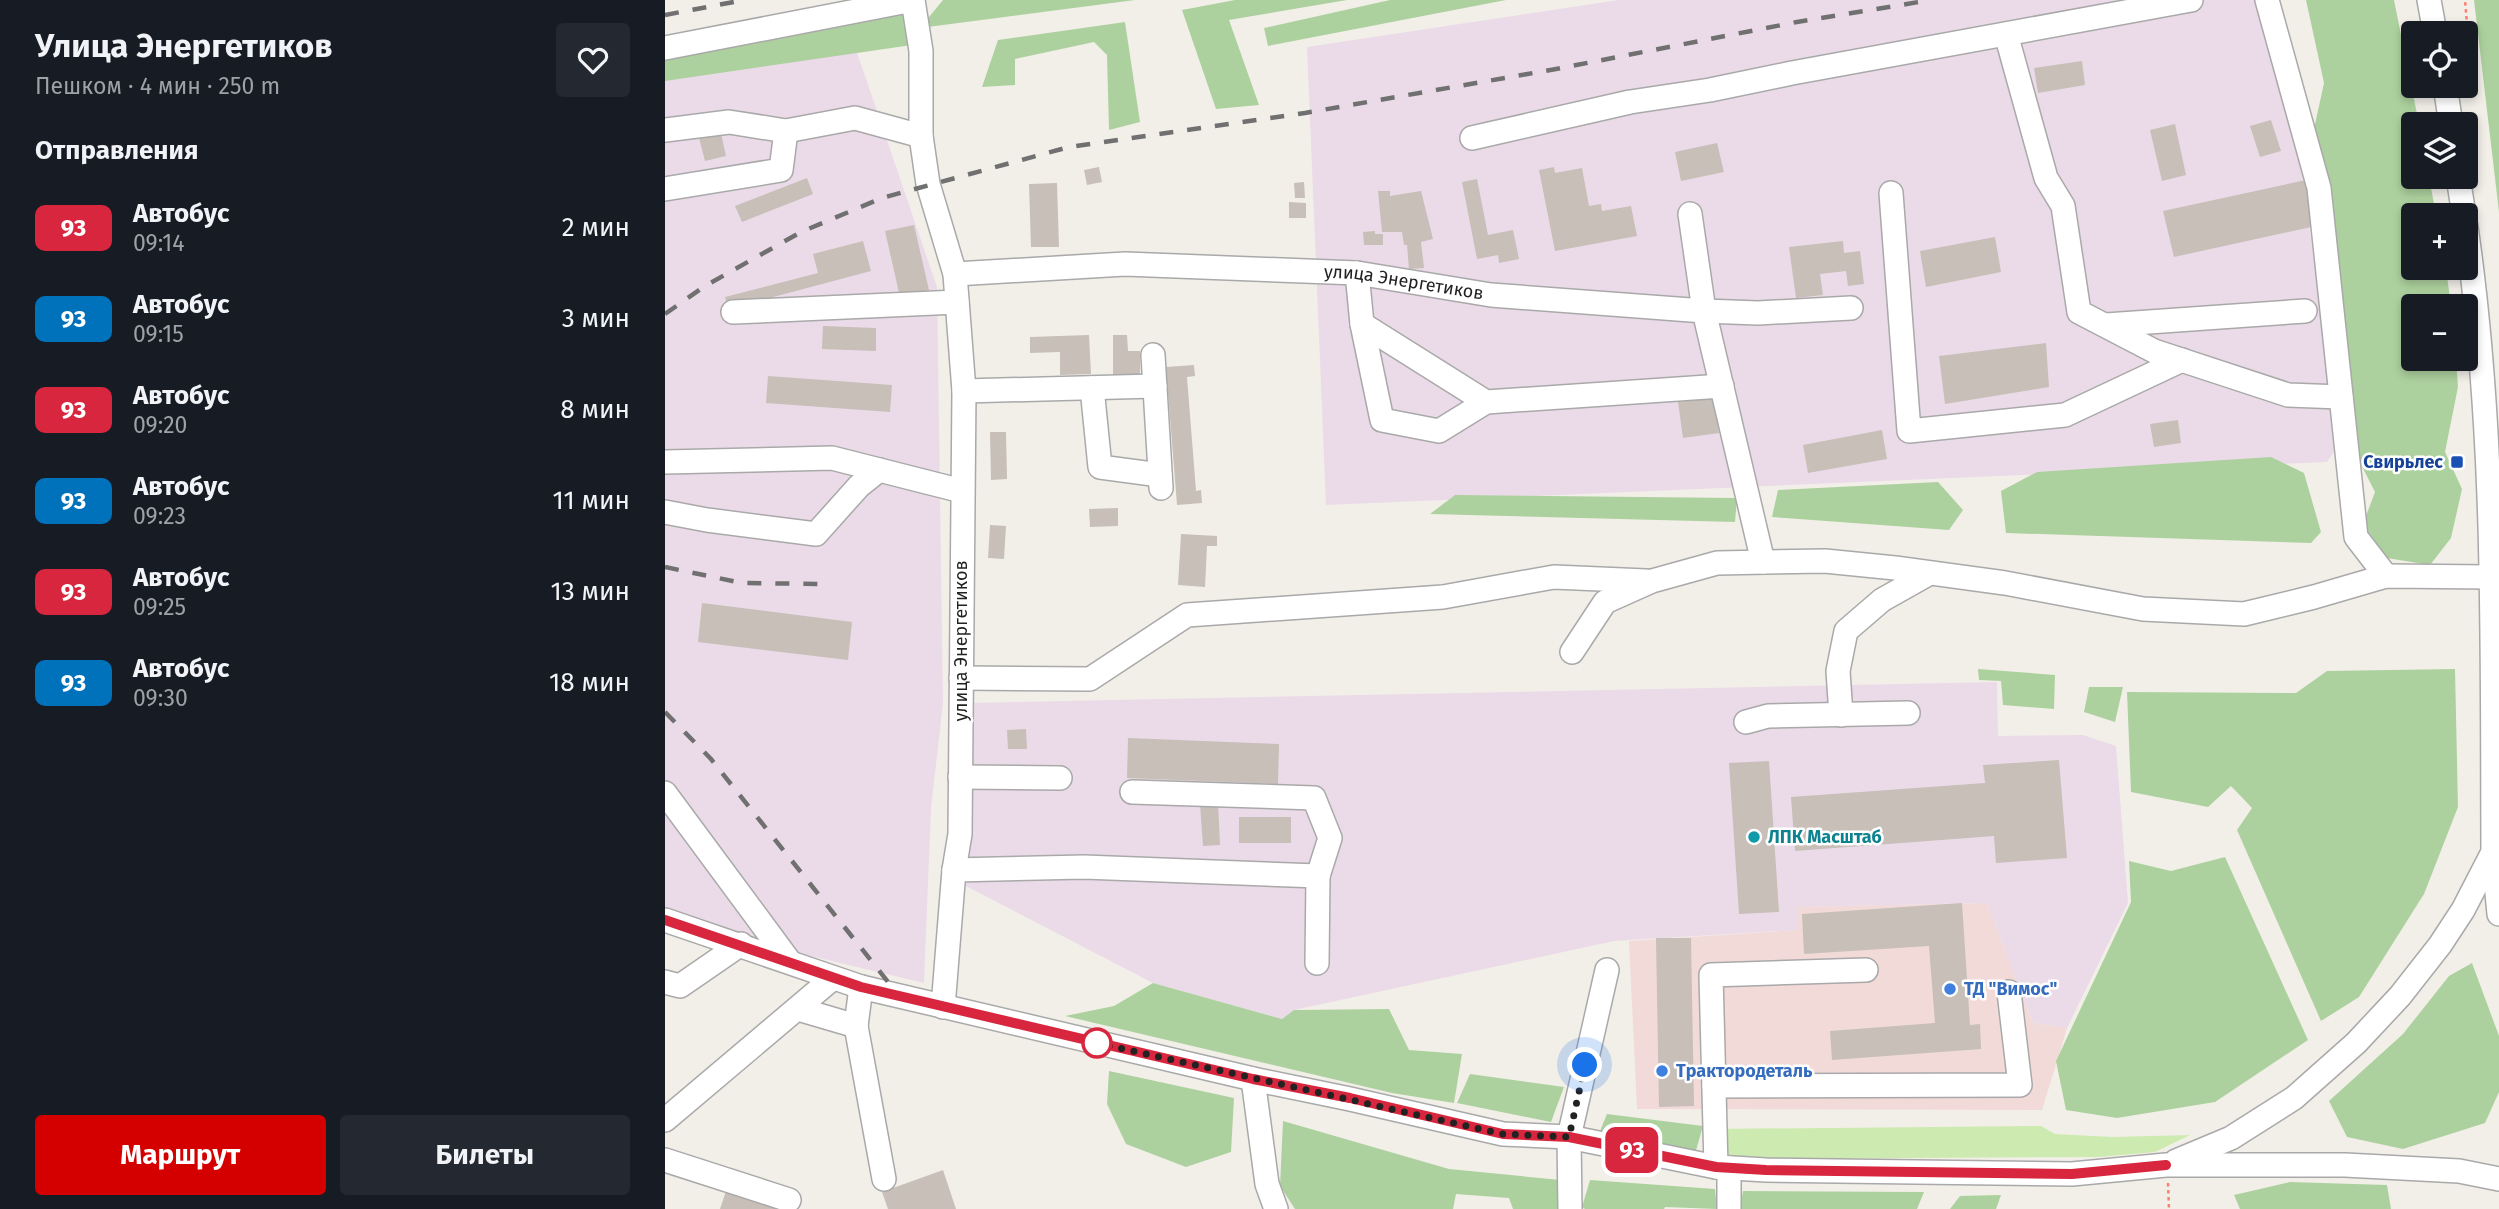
<!DOCTYPE html>
<html lang="ru">
<head>
<meta charset="utf-8">
<style>
  :root { --surface:#171b24; --page:#242831; --text:#f1f3f6; --muted:#9ea1a6; --accent:#d40000 }
  body { margin:0; font-family:"Fira Sans",sans-serif; background:var(--page); color:var(--text); height:100vh; display:flex; flex-direction:column; font-size:26px; white-space:nowrap }
  * { box-sizing:border-box; margin:0 }
  p { font-size:23px; color:var(--muted) }
  .icon { flex:none; width:38px; height:38px; fill:none; stroke:currentColor; stroke-width:2; stroke-linecap:round; stroke-linejoin:round }
  .map { position:relative; flex:1; overflow:hidden }
  .details { display:flex; flex-direction:column; background:var(--surface); width:665px }
  .details>* { flex:none }
  .badge { padding:0 14px; border-radius:10px; font-size:24px; line-height:46px }
  .fabs { position:absolute; left:1736px; top:21px; display:grid; gap:14px }
  .fabs a { display:grid; place-items:center; width:77px; height:77px; border-radius:7px; background:var(--surface); box-shadow:0 4px 10px #0003; font-size:35px }
  .you { position:absolute; width:35px; height:35px; margin:-18px; border:5px solid #fff; border-radius:50%; background:#1a73e8; box-shadow:0 0 0 10px #1a73e833 }
  .map>.badge { position:absolute; translate:-50% -50%; box-shadow:0 0 0 4px #fff }
  h2 { padding:0 35px; font-size:26px; line-height:63px }
  .round { display:grid; place-items:center; flex:none; width:74px; height:74px; border-radius:7px; background:var(--page) }
  .headline { display:flex; align-items:center; justify-content:space-between; height:119px; padding:0 35px }
  h1 { font-size:33px; font-weight:700; line-height:52px }
  .primary-button { display:flex; gap:14px; margin-top:auto; padding:14px 35px }
  .primary-button a { flex:1; height:80px; border-radius:7px; background:var(--accent); color:#fff; font-size:28px; font-weight:700; line-height:80px; text-align:center }
  .primary-button a+a { background:var(--page); color:var(--text) }
  ul { padding:0; list-style:none }
  li { display:flex; align-items:center; gap:21px; height:91px; padding:0 35px }
  li div { flex:1 }
  li b { display:block; font-size:26px }
  li em { font-style:normal }
  li .badge { min-width:77px; font-weight:700; text-align:center }
  main { display:flex; flex:1; min-height:0 }
  .map>svg:first-child { display:block }
  .commercial { fill:#f2dad9 }
  .industrial { fill:#ebdbe8 }
  .grass { fill:#cdebb0 }
  .forest { fill:#add19e }
  .building { fill:#c7bfb8 }
  .lines { fill:none; stroke-linecap:round; stroke-linejoin:round }
  .minor-casing { stroke:#a9a9a9; stroke-width:26 }
  .path { stroke:#fa8072; stroke-width:2.5; stroke-dasharray:3.5 3.5; stroke-linecap:butt }
  .minor { stroke:#fff; stroke-width:23 }
  .rail { stroke:#707070; stroke-width:4.5; stroke-dasharray:14 14; stroke-linecap:butt }
  .line-casing { stroke:#fff; stroke-width:16 }
  .line { stroke:#d7263d; stroke-width:10 }
  .walk { stroke:#222; stroke-width:7; stroke-dasharray:0 12.6 }
  .transit-dot { fill:#1a4fb4; stroke:#fff; stroke-width:2.5 }
  .culture-dot { fill:#0f9aa8; stroke:#fff; stroke-width:2.5 }
  .shop-dot { fill:#3f7fe0; stroke:#fff; stroke-width:2.5 }
  .stop-dot { fill:#fff; stroke:#d7263d; stroke-width:3.5 }
  .labels { text-anchor:middle; dominant-baseline:central; stroke-width:5; stroke-linejoin:round; paint-order:stroke }
  .street-label { font-size:18px; fill:#222; stroke:#fff }
  .transit-label { font-size:18px; font-weight:bold; fill:#164399; stroke:#fff; text-anchor:end }
  .culture-label { font-size:18px; font-weight:bold; fill:#0d838f; stroke:#fff; text-anchor:start }
  .shop-label { font-size:18px; font-weight:bold; fill:#366cbe; stroke:#fff; text-anchor:start }
</style>
</head>
<body>
<main>
<section class="details">
<div class="headline"><div><h1>Улица Энергетиков</h1><p>Пешком · 4 мин · 250 m</p></div><a class="round"><svg class="icon" aria-label="heart" viewBox="0 0 24 24"><path d="M12 20l-8-8c-3-5 5-10 8-4 3-6 11-1 8 4z"/></svg></a></div>
<h2>Отправления</h2>
<ul>
<li><span class="badge" style="background:#d7263d;color:#fff">93</span><div><b>Автобус</b><p>09:14</p></div><em>2 мин</em></li>
<li><span class="badge" style="background:#0072bc;color:#fff">93</span><div><b>Автобус</b><p>09:15</p></div><em>3 мин</em></li>
<li><span class="badge" style="background:#d7263d;color:#fff">93</span><div><b>Автобус</b><p>09:20</p></div><em>8 мин</em></li>
<li><span class="badge" style="background:#0072bc;color:#fff">93</span><div><b>Автобус</b><p>09:23</p></div><em>11 мин</em></li>
<li><span class="badge" style="background:#d7263d;color:#fff">93</span><div><b>Автобус</b><p>09:25</p></div><em>13 мин</em></li>
<li><span class="badge" style="background:#0072bc;color:#fff">93</span><div><b>Автобус</b><p>09:30</p></div><em>18 мин</em></li>
</ul>
<div class="primary-button"><a>Маршрут</a><a>Билеты</a></div>
</section>
<div class="map">
<svg width="1834" height="1209" viewBox="0 0 1834 1209">
  <rect width="100%" height="100%" fill="#f2efe9"/>
  <polygon class="commercial" points="1322,903 1368,1023 1402,1028 1377,1110 972,1109 964,941 1133,930 1132,907"/>
  <g class="industrial">
    <polygon points="954,0 1612,0 1675,443 1662,462 661,505 642,47"/>
    <polygon points="183,26 272,287 278,703 266,808 259,983 125,951 0,908 0,61"/>
    <polygon points="1332,682 1333,736 1418,735 1451,746 1463,903 1402,1028 1368,1023 1322,903 1133,907 1133,930 949,941 629,1010 617,1019 488,983 297,884 305,703"/>
  </g>
  <polygon class="grass" points="1376,1126 1390,1134 1447,1137 1525,1135 1490,1152 1434,1157 1064,1159 1054,1154 1046,1129"/>
  <g class="forest">
    <polygon points="278,0 470,0 255,28"/>
    <polygon points="570,0 682,0 564,20 594,105 551,109 517,10"/>
    <polygon points="725,0 841,0 603,46 599,28"/>
    <polygon points="1641,0 1729,0 1754,124 1748,124 1748,177 1764,177 1771,215 1748,215 1748,268 1781,268 1786,306 1748,306 1748,359 1791,359 1793,387 1780,452 1797,489 1786,538 1765,565 1722,558 1698,524 1710,492 1678,429 1639,175 1659,83"/>
    <polygon points="1809,0 1834,0 1834,212"/>
    <polygon points="245,7 247,45 0,81 0,47"/>
    <polygon points="460,22 475,122 444,130 442,55 429,42 350,59 350,85 317,87 333,40"/>
    <polygon points="1606,457 1639,473 1656,532 1646,543 1341,533 1336,491 1372,472"/>
    <polygon points="1273,482 1298,510 1284,530 1107,517 1113,490"/>
    <polygon points="790,495 1072,498 1070,522 765,514"/>
    <polygon points="1313,669 1390,675 1389,709 1338,705 1336,681 1314,680"/>
    <polygon points="1790,669 1793,807 1759,894 1694,997 1656,1021 1572,830 1587,808 1566,786 1543,807 1466,792 1462,692 1631,693 1662,671"/>
    <polygon points="1424,687 1458,687 1450,722 1419,712"/>
    <polygon points="1560,857 1643,1040 1550,1102 1452,1118 1401,1110 1391,1061 1466,902 1464,861 1506,871"/>
    <polygon points="1807,963 1834,1036 1834,1092 1820,1123 1738,1149 1682,1137 1664,1101 1738,1034 1784,976"/>
    <polygon points="488,983 617,1019 629,1010 724,1009 744,1050 797,1054 789,1103 727,1093 400,1016 449,1006"/>
    <polygon points="444,1071 569,1098 566,1152 521,1167 461,1144 442,1104"/>
    <polygon points="805,1074 899,1087 886,1122 792,1103"/>
    <polygon points="942,1114 1038,1126 1030,1154 931,1141"/>
    <polygon points="618,1121 784,1169 906,1181 899,1209 848,1209 844,1198 791,1194 788,1209 630,1209 615,1186"/>
    <polygon points="925,1180 1050,1189 1052,1209 1000,1207 999,1209 920,1209 917,1207"/>
    <polygon points="1625,1182 1722,1185 1726,1209 1575,1209 1569,1195"/>
    <polygon points="1078,1191 1259,1192 1252,1209 1075,1209"/>
    <polygon points="1336,1195 1331,1209 1285,1209 1295,1196"/>
  </g>
  <g class="building">
    <polygon points="1417,61 1420,85 1373,93 1369,68"/>
    <polygon points="1606,120 1616,151 1595,157 1585,126"/>
    <polygon points="1510,124 1521,175 1497,181 1485,130"/>
    <polygon points="55,129 61,156 40,161 33,134"/>
    <polygon points="1052,143 1059,172 1016,181 1010,152"/>
    <polygon points="434,167 437,182 422,185 419,170"/>
    <polygon points="889,167 890,173 917,168 924,206 936,204 937,211 966,206 972,236 890,251 874,170"/>
    <polygon points="142,178 148,194 77,222 70,206"/>
    <polygon points="812,179 823,235 848,230 854,259 834,263 833,255 812,259 797,182"/>
    <polygon points="1641,180 1651,226 1509,257 1498,211"/>
    <polygon points="639,182 640,198 630,198 629,183"/>
    <polygon points="392,183 394,247 366,247 364,184"/>
    <polygon points="713,191 725,191 725,196 756,191 768,239 756,242 759,268 744,269 742,245 739,245 737,232 717,232"/>
    <polygon points="624,202 641,203 641,218 624,218"/>
    <polygon points="249,225 264,290 235,297 220,231"/>
    <polygon points="710,231 710,234 718,234 718,245 699,245 698,232"/>
    <polygon points="1330,237 1336,272 1261,287 1255,251"/>
    <polygon points="198,241 206,271 63,309 60,297 153,273 148,254"/>
    <polygon points="1178,241 1179,253 1195,251 1199,284 1183,286 1181,271 1155,274 1158,295 1131,298 1124,247"/>
    <polygon points="158,326 211,328 211,351 157,349"/>
    <polygon points="424,335 426,374 395,375 395,352 365,353 365,337"/>
    <polygon points="448,335 462,335 463,351 475,351 475,376 448,376"/>
    <polygon points="1381,343 1384,387 1280,404 1274,356"/>
    <polygon points="529,365 530,376 522,377 531,491 536,490 537,503 512,505 501,367"/>
    <polygon points="103,376 227,385 225,412 101,403"/>
    <polygon points="1049,397 1054,433 1018,438 1013,402"/>
    <polygon points="1513,420 1516,443 1489,447 1485,424"/>
    <polygon points="1217,430 1222,459 1143,473 1138,445"/>
    <polygon points="325,432 341,432 342,479 326,480"/>
    <polygon points="453,508 453,526 425,527 424,509"/>
    <polygon points="325,525 341,526 339,559 323,558"/>
    <polygon points="516,534 552,536 552,546 542,546 540,587 513,585"/>
    <polygon points="37,603 187,622 183,660 33,642"/>
    <polygon points="361,729 362,749 343,749 342,730"/>
    <polygon points="463,738 614,744 613,784 462,778"/>
    <polygon points="1394,760 1402,858 1331,863 1329,836 1130,851 1126,797 1320,783 1318,765"/>
    <polygon points="1104,761 1114,912 1074,914 1064,763"/>
    <polygon points="553,803 555,845 538,846 535,804"/>
    <rect x="574" y="817" width="52" height="26"/>
    <polygon points="1297,903 1305,1025 1315,1024 1316,1049 1167,1060 1165,1031 1270,1023 1264,946 1139,954 1137,914"/>
    <polygon points="991,938 1026,938 1029,1106 994,1107"/>
    <polygon points="278,1170 291,1209 223,1209 217,1192"/>
    <polygon points="61,1191 116,1209 55,1209"/>
  </g>
  <g class="lines">
    <g class="minor-casing">
      <g id="minor">
        <polyline points="1602,0 1654,188 1691,537 1721,576"/>
        <polyline points="1764,0 1770,33"/>
        <polyline points="1341,34 1381,178 1398,206 1414,312 1489,351 1623,395 1676,397"/>
        <polyline points="0,48 248,0 256,51 256,136 263,184 290,274 299,391 295,834 289,870 278,1007"/>
        <polyline points="1780,86 1786,124"/>
        <polyline points="0,130 64,122 121,131 190,118 256,136"/>
        <polyline points="807,138 965,102 1045,90 1127,73 1526,0"/>
        <polyline points="1793,177 1799,215"/>
        <polyline points="0,189 116,170 121,131"/>
        <polyline points="1226,193 1244,431 1400,415 1517,360"/>
        <polyline points="1025,214 1039,311 1098,562"/>
        <path d="M1801,227C1831,433 1827,644 1828,852L1834,914"/>
        <polyline points="692,273 697,324 821,402 1057,386"/>
        <path id="s1" d="M290,274L460,264L692,273L826,295L1039,311L1093,313L1186,308"/>
        <polyline points="68,312 292,302"/>
        <polyline points="697,324 717,420 774,431 821,402"/>
        <polyline points="1441,325 1640,311"/>
        <polyline points="488,355 496,488"/>
        <polyline points="427,388 435,467 495,475"/>
        <polyline points="299,391 490,386"/>
        <polyline points="0,462 167,458 297,491"/>
        <polyline points="0,512 42,520 151,534 194,486 214,470"/>
        <polyline points="907,652 940,602 987,581 1052,563 1160,561 1230,568 1340,583 1478,609 1579,614 1649,597 1721,576 1825,577"/>
        <polyline points="296,678 425,679 522,615 778,597 889,577 981,581"/>
        <polyline points="1176,715 1173,671 1181,631 1217,600 1265,573"/>
        <polyline points="1081,722 1103,716 1243,713"/>
        <polyline points="295,777 395,778"/>
        <polyline points="0,793 125,962"/>
        <polyline points="289,870 419,867 653,876 665,838 649,798 467,792"/>
        <polyline points="0,920 196,987 588,1079 685,1099 838,1134 904,1137 1051,1167 1101,1170 1407,1174 1501,1165 1680,1165 1794,1171 1834,1179"/>
        <polyline points="652,963 653,876"/>
        <polyline points="0,982 15,986 76,944"/>
        <polyline points="196,987 191,1026 219,1179"/>
        <polyline points="133,1009 191,1026"/>
        <polyline points="588,1079 602,1184 611,1209"/>
        <polyline points="1049,1086 1355,1085 1344,992"/>
        <polyline points="0,1120 168,978"/>
        <polyline points="0,1160 124,1200"/>
        <polyline points="1511,1161 1566,1138 1629,1098 1691,1043 1735,996 1775,945 1798,910 1828,852"/>
        <polyline points="1051,1167 1046,975 1201,970"/>
        <polyline points="905,1209 904,1137 942,970"/>
        <polyline points="1064,1209 1064,1168"/>
      </g>
    </g>
    <g class="path">
      <polyline points="1799,33 1802,24 1800,0"/>
      <polyline points="1503,1183 1504,1209"/>
    </g>
    <use href="#minor" class="minor"/>
    <g class="rail">
      <polyline points="0,15 79,0"/>
      <polyline points="0,314 40,286 136,232 217,198 404,147 640,113 891,69 1132,22 1266,0"/>
      <polyline points="0,567 77,583 157,584"/>
      <polyline points="0,712 46,759 235,997"/>
    </g>
  </g>
  <g class="lines">
    <g class="line-casing">
      <polyline id="line" points="0,920 196,987 588,1079 685,1098 838,1134 904,1137 1051,1167 1101,1170 1407,1174 1501,1165"/>
    </g>
    <use href="#line" class="line"/>
    <polyline class="walk" points="432,1043 838,1134 904,1137 920,1065"/>
  </g>
  <rect class="transit-dot" x="1785" y="455" width="14" height="14" rx="3.5"/>
  <circle class="culture-dot" cx="1089" cy="837" r="7"/>
  <g class="shop-dot">
    <circle cx="1285" cy="989" r="7"/>
    <circle cx="997" cy="1071" r="7"/>
  </g>
  <circle class="stop-dot" cx="432" cy="1043" r="14"/>
  <g class="labels">
    <g class="street-label">
      <text stroke="none"><textPath href="#s1" startOffset="450">улица Энергетиков</textPath></text>
      <text transform="translate(296 641) rotate(-90)">улица Энергетиков</text>
    </g>
    <g class="transit-label">
      <text x="1778" y="462">Свирьлес</text>
    </g>
    <g class="culture-label">
      <text x="1103" y="837">ЛПК Масштаб</text>
    </g>
    <g class="shop-label">
      <text x="1299" y="989">ТД "Вимос"</text>
      <text x="1011" y="1071">Трактородеталь</text>
    </g>
  </g>
</svg>
<div class="fabs">
<a><svg class="icon" aria-label="locate" viewBox="0 0 24 24"><circle cx="12" cy="12" r="6"/><path d="M12 2v4M12 18v4M2 12h4M18 12h4"/></svg></a>
<a><svg class="icon" aria-label="layers" viewBox="0 0 24 24"><path d="M12 4l9 5-9 5-9-5zM3 14l9 5 9-5"/></svg></a>
<a>+</a>
<a>−</a>
</div>
<div class="you" style="left:920px;top:1065px"></div>
<b class="badge" style="left:967px;top:1150px;background:#d7263d;color:#fff">93</b>
</div>
</main>
</body>
</html>
